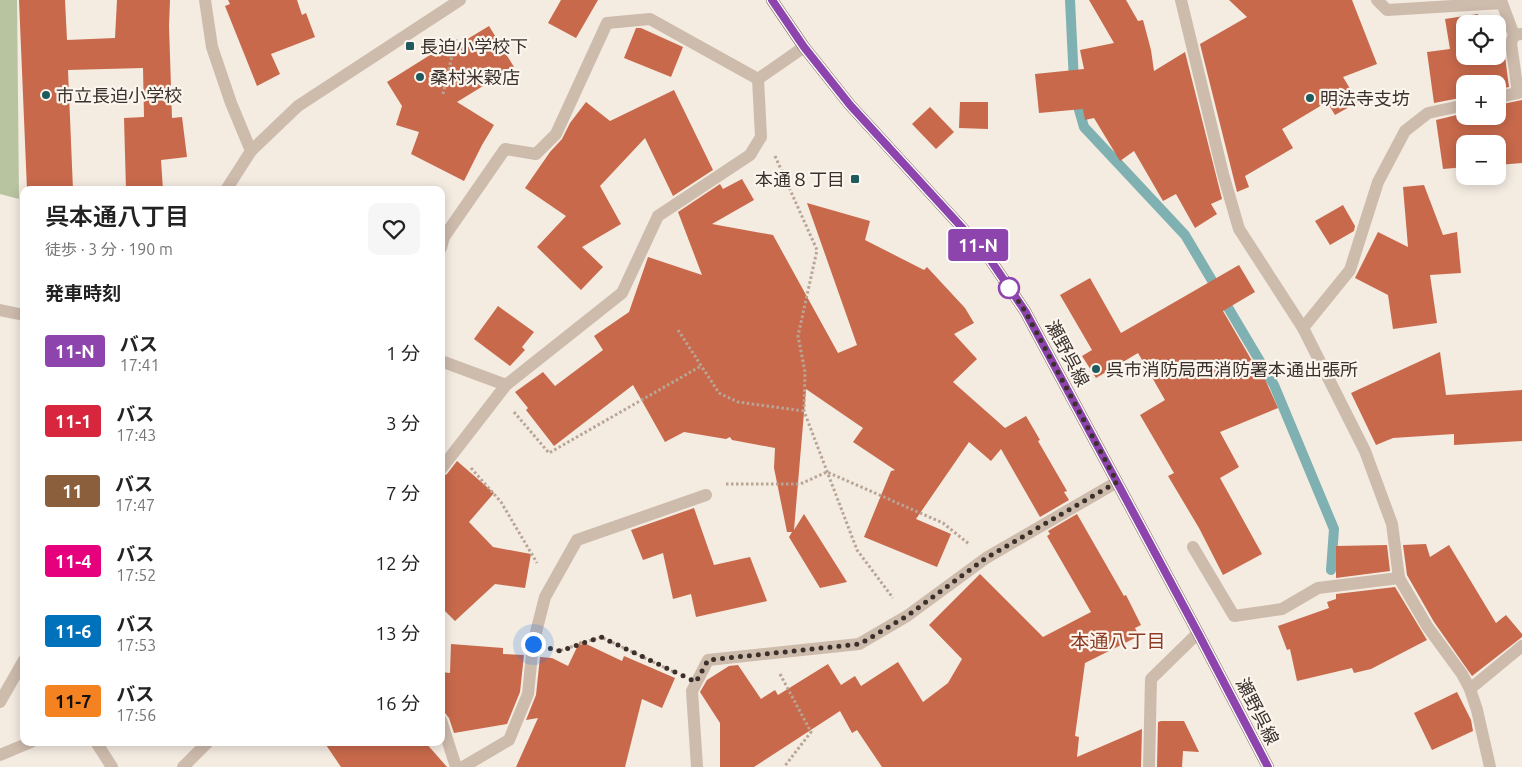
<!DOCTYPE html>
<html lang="ja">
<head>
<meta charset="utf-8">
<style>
  :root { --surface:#fff; --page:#f6f6f6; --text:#222; --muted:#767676 }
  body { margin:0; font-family:Ubuntu,"Noto Sans JP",sans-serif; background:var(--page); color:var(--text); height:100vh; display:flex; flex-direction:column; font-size:19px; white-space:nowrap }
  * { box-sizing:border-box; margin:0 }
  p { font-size:16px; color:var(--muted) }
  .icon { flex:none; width:28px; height:28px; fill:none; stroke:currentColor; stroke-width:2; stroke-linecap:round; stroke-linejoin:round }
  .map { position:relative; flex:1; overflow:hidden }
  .panel { position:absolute; left:20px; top:186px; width:425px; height:560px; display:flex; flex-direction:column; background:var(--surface); border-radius:10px; box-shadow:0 2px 12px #0003 }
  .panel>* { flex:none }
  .badge { padding:0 10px; border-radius:4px; font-size:18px; line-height:32px }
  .fabs { position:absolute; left:1456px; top:15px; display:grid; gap:10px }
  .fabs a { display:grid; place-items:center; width:50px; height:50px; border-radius:10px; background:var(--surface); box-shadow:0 2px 12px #0003; font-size:25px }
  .you { position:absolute; width:25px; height:25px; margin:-12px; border:4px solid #fff; border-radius:50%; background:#1a73e8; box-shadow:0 0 0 8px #1a73e833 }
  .map>.badge { position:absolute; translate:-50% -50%; box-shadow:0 0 0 2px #fff }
  h2 { padding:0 25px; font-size:19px; line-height:45px }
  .round { display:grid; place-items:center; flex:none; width:52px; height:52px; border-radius:10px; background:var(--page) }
  .headline { display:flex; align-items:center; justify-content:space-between; height:85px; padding:0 25px }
  h1 { font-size:24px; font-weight:600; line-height:38px }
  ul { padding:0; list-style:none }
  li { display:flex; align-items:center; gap:15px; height:70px; padding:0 25px }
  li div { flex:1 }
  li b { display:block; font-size:19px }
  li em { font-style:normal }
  li .badge { min-width:55px; font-weight:700; text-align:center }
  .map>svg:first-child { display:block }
  .pitch { fill:#b8c4a0 }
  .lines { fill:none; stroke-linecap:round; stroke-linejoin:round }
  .stream { stroke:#7fb0b2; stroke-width:10 }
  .building { fill:#c8694b }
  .path { stroke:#b9a596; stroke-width:3; stroke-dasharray:2.5 2.5; stroke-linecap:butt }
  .minor { stroke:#cdbbac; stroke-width:12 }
  .major { stroke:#7d675c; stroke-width:12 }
  .line-casing { stroke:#fff; stroke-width:11 }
  .line { stroke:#8e44ad; stroke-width:8 }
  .walk { stroke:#3b302b; stroke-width:5; stroke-dasharray:0 9 }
  .poi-dot { fill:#1f5a5e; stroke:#fbf5ee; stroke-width:2 }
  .stop-dot { fill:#fff; stroke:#8e44ad; stroke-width:2.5 }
  .labels { text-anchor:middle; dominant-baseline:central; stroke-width:4.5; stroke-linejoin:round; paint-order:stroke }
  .poi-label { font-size:18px; fill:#3b302b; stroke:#fbf5ee; text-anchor:start }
  .street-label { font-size:18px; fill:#3b302b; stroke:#fbf5ee }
  .neighbourhood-label { font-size:19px; fill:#8c3b22; stroke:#fbf5ee }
</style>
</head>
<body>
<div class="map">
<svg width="1522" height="767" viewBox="0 0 1522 767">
  <rect width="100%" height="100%" fill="#f4ebe1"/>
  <polygon class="pitch" points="0,0 17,0 19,199 0,194"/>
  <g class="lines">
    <g class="stream">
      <polyline points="1070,0 1074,82"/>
      <polyline points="1075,96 1084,127 1185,235 1274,385 1334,529 1331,570"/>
    </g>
  </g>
  <g class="building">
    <polygon points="19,0 65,0 67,40 115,38 117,0 170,0 169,26 172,118 182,117 187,157 161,160 163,190 126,190 124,118 144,117 143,68 68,70 73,190 27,190"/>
    <polygon points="228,0 297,0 302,15 306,13 315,37 271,54 280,74 257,86 225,6 230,4"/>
    <polygon points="561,0 598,0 576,38 548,23"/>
    <polygon points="1089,0 1126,0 1138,21 1143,20 1151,50 1154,71 1185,52 1222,199 1211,204 1217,214 1195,228 1176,194 1163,201 1134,151 1120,161 1094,118 1085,120 1083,109 1039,113 1035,74 1084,69 1080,50 1114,43"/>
    <polygon points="1229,0 1352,0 1377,64 1343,77 1358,102 1335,115 1327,102 1282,129 1293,148 1245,176 1249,187 1237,192 1200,44 1247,17"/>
    <polygon points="1478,14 1480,24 1465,24 1465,56 1498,56 1498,50 1504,49 1509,87 1498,89 1498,84 1465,84 1465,97 1434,103 1427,52 1450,49 1445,19"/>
    <polygon points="489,26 514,67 457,102 494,125 482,145 464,181 411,154 419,132 396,125 402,106 387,82 438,50 441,55"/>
    <polygon points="636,28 641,28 683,47 671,77 624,58"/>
    <polygon points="674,90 713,170 673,196 645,138 600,186 621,224 582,247 603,267 581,290 537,247 566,216 525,188 550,152 562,139 570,123 586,102 610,121"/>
    <polygon points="1522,100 1522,163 1498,165 1498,144 1465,144 1465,167 1443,169 1436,120 1465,113 1465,116 1498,116 1498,105"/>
    <polygon points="960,102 988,102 988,129 959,128"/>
    <polygon points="930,107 954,132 936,149 912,124"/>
    <polygon points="742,179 754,200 712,224 773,235 838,353 857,345 807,203 870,221 865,240 924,270 927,267 965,308 974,323 954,334 977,359 953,382 1005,428 1026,416 1040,440 1038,441 1067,491 1064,492 1069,500 1040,517 1001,449 991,461 969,442 916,519 951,534 937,567 864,537 891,471 895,470 853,442 863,428 806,389 794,530 804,514 847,582 820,588 789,537 792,532 787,532 774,468 775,448 732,440 730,437 726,439 684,432 665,442 633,385 554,446 526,410 528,408 515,392 543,372 555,386 603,350 594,336 629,312 648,257 702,275 678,212 720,184 723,189"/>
    <polygon points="1424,185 1443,235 1457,232 1461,273 1430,275 1437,323 1393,329 1388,295 1355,278 1378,232 1408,247 1403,187"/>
    <polygon points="1343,205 1355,226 1354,231 1330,245 1315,221"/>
    <polygon points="1239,265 1255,292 1223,311 1262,378 1264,377 1278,408 1220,432 1239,467 1220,478 1262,554 1223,575 1199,528 1168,476 1174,473 1140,415 1165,400 1138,353 1096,378 1082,356 1092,350 1060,295 1090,278 1121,333"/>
    <polygon points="498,306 534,332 522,347 525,350 510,366 474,339"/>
    <polygon points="1440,352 1446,395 1522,390 1522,441 1454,445 1454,434 1393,438 1376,445 1351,393"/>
    <polygon points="457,461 494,493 469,522 493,547 531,554 525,588 495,584 455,621 441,607 441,477 447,474"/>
    <polygon points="694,508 714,565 750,557 767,601 696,617 691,594 673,599 663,553 643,560 631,530"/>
    <polygon points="1077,514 1124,596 1126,595 1141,625 1135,628 1139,636 1085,663 1075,736 1079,737 1077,757 1142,729 1141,767 882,767 857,730 852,733 840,711 754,767 720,767 720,723 700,692 707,680 729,666 738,665 761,699 775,690 778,695 828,664 841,685 855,676 861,686 898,662 923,702 948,683 962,659 929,625 980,574 1043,637 1091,612 1047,536 1050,534 1048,531"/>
    <polygon points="1426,544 1430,557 1449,545 1496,623 1506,615 1522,634 1522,637 1472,676 1434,622 1407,575 1403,545"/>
    <polygon points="1387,545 1390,571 1336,578 1336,546"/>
    <polygon points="1395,587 1427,640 1371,669 1354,673 1352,668 1297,681 1290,649 1287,650 1278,626 1329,608 1327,602 1336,599 1336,594"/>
    <polygon points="580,641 622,661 624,656 675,678 662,708 642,699 625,767 516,767 538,718 526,720 536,695 540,657 552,658 568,666"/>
    <polygon points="451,644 503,648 503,654 524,655 520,692 507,724 454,733 449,718 445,713 441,692 441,672 450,673"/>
    <polygon points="1457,692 1471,720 1473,731 1432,750 1414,713"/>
    <polygon points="1161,721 1184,721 1199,752 1183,751 1182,767 1157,767 1158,722"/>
    <polygon points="324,742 425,742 447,767 341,767"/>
  </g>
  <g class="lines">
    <g class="path">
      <polyline points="443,94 456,39"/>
      <polyline points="775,156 817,250 798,336 805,372 804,411 857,550 893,598"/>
      <polyline points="678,330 719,393 738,402 804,411"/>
      <polyline points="514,412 549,453 701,366"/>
      <polyline points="471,468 501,502 537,563"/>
      <polyline points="726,484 800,484 827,472 943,523 969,544"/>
      <polyline points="556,650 559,651 601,637 676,673"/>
      <polyline points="780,674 811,732 784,767"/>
    </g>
    <g class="minor">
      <polyline points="205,0 212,47 231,103 251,151"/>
      <polyline points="1181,0 1223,174 1239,229 1303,328 1365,451 1392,524 1399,578 1427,626 1462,674 1470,689 1477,710 1490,767"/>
      <polyline points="1377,0 1387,10 1502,3 1514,35 1522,34"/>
      <polyline points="1498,97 1518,93 1511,43 1514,35"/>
      <polyline points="226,190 251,151 298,106 460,0"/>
      <polyline points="441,248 444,237 505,149 536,154 556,134 607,23 650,19 758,79"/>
      <polyline points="0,310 24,315"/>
      <polyline points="1303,328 1350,270 1378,182 1405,131 1428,113 1465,105"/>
      <polyline points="441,361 506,385"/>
      <polyline points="441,469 506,385 622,293 658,216 750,155 761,137 758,79 804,47"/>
      <polyline points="1193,547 1234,616 1282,609 1318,588 1399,578"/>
      <polyline points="1470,689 1522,646"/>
      <polyline points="0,702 24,660"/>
      <polyline points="441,720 456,767"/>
      <polyline points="96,742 112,767"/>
      <polyline points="0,755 31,742"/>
      <polyline points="183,767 208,742"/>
      <polyline points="463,767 509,740 528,694 533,644 545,597 577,540 706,495"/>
      <polyline points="697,767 692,691 708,660 859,644 907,616 986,558 1117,482"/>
      <polyline points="1149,767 1151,679 1198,633"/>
    </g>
    <polyline class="major" points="772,0 804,47 850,105 987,255 1025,311 1198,633 1268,767"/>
  </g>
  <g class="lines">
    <g class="line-casing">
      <polyline id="line" points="772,0 804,47 850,105 987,255 1025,311 1198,633 1268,767"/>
    </g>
    <use href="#line" class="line"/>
    <polyline class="walk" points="533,644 560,651 601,637 696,682 708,660 860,644 907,616 986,558 1117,482 1025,311 1006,283 1009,288"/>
  </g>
  <g class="poi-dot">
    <rect x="405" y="41" width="10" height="10" rx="2.5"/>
    <circle cx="420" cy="77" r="5"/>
    <circle cx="46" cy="95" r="5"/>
    <circle cx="1310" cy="98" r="5"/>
    <rect x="850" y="174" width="10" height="10" rx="2.5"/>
    <circle cx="1096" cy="369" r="5"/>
  </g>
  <circle class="stop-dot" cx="1009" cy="288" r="10"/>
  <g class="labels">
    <g class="poi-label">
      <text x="420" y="46">長迫小学校下</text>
      <text x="430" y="77">桑村米穀店</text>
      <text x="56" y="95">市立長迫小学校</text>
      <text x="1320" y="98">明法寺支坊</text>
      <text x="845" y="179" text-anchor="end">本通８丁目</text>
      <text x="1106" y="369">呉市消防局西消防署本通出張所</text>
    </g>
    <g class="street-label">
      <text transform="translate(1068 353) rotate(62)">瀬野呉線</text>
      <text transform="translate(1258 711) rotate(63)">瀬野呉線</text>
    </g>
    <g class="neighbourhood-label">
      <text x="1118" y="641">本通八丁目</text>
    </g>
  </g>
</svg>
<div class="fabs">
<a><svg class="icon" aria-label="locate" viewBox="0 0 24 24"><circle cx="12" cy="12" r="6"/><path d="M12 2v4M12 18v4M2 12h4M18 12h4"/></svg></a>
<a>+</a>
<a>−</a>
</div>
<div class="you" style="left:533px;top:644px"></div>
<b class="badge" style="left:978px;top:245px;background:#8e44ad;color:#fff">11-N</b>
<section class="panel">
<div class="headline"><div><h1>呉本通八丁目</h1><p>徒歩 · 3 分 · 190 m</p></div><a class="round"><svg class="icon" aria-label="heart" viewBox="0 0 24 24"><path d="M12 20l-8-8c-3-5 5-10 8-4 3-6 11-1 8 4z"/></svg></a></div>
<h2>発車時刻</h2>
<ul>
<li><span class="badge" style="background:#8e44ad;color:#fff">11-N</span><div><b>バス</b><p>17:41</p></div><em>1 分</em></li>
<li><span class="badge" style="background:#d7263d;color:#fff">11-1</span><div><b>バス</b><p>17:43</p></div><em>3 分</em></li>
<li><span class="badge" style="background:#8b5e3c;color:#fff">11</span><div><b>バス</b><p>17:47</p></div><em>7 分</em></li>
<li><span class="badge" style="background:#e6007e;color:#fff">11-4</span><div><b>バス</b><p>17:52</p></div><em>12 分</em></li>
<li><span class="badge" style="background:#0072bc;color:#fff">11-6</span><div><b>バス</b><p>17:53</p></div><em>13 分</em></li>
<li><span class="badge" style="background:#f58220;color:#111">11-7</span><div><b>バス</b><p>17:56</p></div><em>16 分</em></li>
</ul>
</section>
</div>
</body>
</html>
